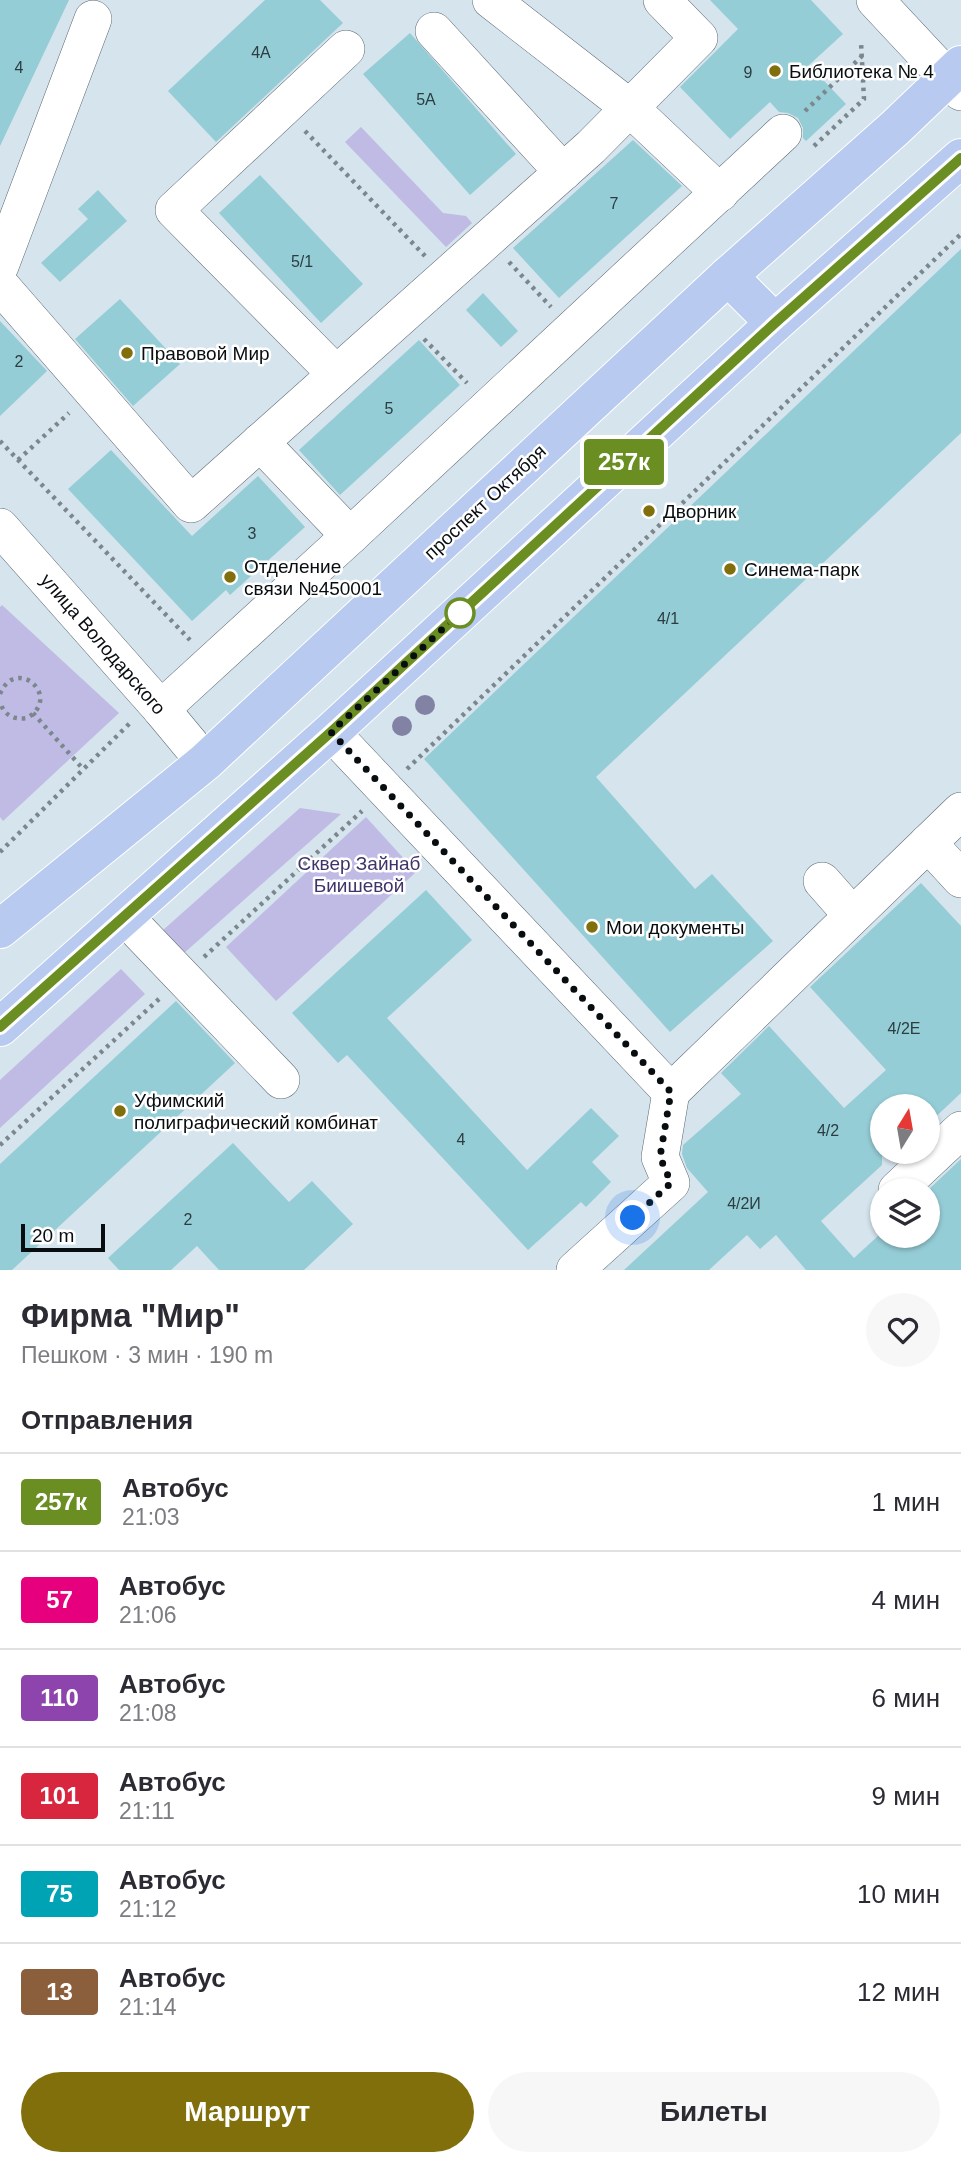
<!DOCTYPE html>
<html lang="ru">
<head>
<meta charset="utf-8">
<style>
  :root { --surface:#fff; --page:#f7f7f7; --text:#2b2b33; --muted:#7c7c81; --line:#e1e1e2; --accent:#816f0c }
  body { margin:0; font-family:Arial,sans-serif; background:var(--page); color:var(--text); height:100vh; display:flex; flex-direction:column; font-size:26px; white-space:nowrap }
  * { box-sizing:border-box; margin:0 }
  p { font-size:23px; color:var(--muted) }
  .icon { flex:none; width:38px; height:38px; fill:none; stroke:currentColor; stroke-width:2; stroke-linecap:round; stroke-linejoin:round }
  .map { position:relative; height:1270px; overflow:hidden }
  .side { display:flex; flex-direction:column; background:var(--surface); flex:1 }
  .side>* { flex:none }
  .badge { padding:0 14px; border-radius:5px; font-size:24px; line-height:46px }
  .needle { width:46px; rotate:11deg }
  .fabs { position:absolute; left:870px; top:1094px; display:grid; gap:14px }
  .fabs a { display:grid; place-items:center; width:70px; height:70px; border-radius:50%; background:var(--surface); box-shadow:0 2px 5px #0004; font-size:35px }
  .scale { position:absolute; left:21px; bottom:18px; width:84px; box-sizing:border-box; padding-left:7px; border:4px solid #080d10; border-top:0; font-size:19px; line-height:24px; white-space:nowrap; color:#080d10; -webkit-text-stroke:5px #fff; paint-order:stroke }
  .you { position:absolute; width:35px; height:35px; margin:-18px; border:5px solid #fff; border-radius:50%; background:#1a73e8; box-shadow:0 0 0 10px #1a73e833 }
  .map>.badge { position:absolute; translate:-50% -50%; box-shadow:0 0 0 4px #fff }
  h2 { padding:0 21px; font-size:26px; line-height:63px }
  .round { display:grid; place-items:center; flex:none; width:74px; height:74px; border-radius:37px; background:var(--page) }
  .overview { display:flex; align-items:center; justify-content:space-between; height:119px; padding:0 21px }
  h1 { font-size:33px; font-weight:700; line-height:52px }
  .button { display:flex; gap:14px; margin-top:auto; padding:14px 21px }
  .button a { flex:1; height:80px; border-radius:42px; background:var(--accent); color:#fff; font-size:28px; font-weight:700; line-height:80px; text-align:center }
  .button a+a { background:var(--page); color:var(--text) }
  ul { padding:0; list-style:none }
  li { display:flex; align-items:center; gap:21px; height:98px; padding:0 21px; border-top:2px solid var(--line) }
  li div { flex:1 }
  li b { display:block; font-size:26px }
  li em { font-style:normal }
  li .badge { min-width:77px; font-weight:700; text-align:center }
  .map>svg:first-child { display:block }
  .green { fill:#c0bbe4 }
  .building { fill:#95cdd6 }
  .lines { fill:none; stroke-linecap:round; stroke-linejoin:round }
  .minor-casing { stroke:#5e6b73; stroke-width:38 }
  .major-casing { stroke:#fff; stroke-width:40 }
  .path { stroke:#7c878d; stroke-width:4.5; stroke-dasharray:3.5 5; stroke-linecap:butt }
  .minor { stroke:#fff; stroke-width:37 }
  .major { stroke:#b8caef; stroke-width:38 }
  .tree { fill:#8283a4 }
  .line-casing { stroke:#fff; stroke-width:16 }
  .line { stroke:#6b8e23; stroke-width:10 }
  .walk { stroke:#080d10; stroke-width:7; stroke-dasharray:0 12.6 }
  .poi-dot { fill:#816f0c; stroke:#fff; stroke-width:2.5 }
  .stop-dot { fill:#fff; stroke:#6b8e23; stroke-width:3.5 }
  .labels { text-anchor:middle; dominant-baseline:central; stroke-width:5; stroke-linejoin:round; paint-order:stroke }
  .number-label { font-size:16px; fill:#2b3d42 }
  .poi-label { font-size:19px; fill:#080d10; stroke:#fff; text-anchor:start }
  .street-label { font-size:19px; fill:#080d10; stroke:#fff }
  .park-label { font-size:19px; fill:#3f3469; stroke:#fff }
</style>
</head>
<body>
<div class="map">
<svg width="961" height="1270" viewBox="0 0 961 1270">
  <rect width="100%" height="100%" fill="#d5e4ed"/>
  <g class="green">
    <polygon points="361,127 443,213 466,216 472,223 446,247 345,142"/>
    <polygon points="2,605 119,713 3,821 0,817 0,607"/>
    <polygon points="300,808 341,814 183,954 162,931"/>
    <polygon points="366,817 416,872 276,1001 226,947"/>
    <polygon points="121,969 145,994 0,1128 0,1080"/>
  </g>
  <g class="building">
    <polygon points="0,0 69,0 0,146"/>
    <polygon points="265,0 320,0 343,23 216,142 168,91"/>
    <polygon points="710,0 811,0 843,34 809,65 846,104 806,141 803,138 803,128 798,118 788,113 779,112 770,102 730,139 680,87 738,29"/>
    <polygon points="410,33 516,154 470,195 363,74"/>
    <polygon points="633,140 682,186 559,298 513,248"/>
    <polygon points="260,175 363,284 321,323 219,213"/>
    <polygon points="98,190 127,221 60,282 41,263 88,219 78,209"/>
    <polygon points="961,249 961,433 596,777 695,889 712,874 773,941 670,1032 424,759"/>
    <polygon points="483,293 518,331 501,347 466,310"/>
    <polygon points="120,299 180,364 133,406 75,339"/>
    <polygon points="0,321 47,371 0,416"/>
    <polygon points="419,340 460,385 340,495 299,450"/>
    <polygon points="111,450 192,536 258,476 305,527 230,595 226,590 192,621 68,489"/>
    <polygon points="921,883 961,926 961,1093 928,1124 928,1106 882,1106 882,1165 821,1221 854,1258 878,1236 928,1236 928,1190 961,1159 961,1270 806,1270 776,1235 760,1249 747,1235 709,1270 624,1270 708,1192 687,1168 682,1154 683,1145 741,1094 721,1073 769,1026 844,1108 886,1070 810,987"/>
    <polygon points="426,890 472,940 387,1018 527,1170 591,1108 619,1136 592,1162 611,1182 586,1207 581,1202 528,1250 347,1055 338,1063 292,1013"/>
    <polygon points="176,1001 235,1063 12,1270 0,1270 0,1164"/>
    <polygon points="233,1143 289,1202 312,1181 353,1224 304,1270 219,1270 197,1246 171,1270 119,1270 108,1258"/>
  </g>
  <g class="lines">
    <g class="minor-casing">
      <g id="minor">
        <polyline points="491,0 630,108 720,193"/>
        <polyline points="875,0 961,92"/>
        <polyline points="434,31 563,172"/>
        <polyline points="0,266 93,19"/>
        <polyline points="0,285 191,504 591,147 699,38 662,0"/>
        <polyline points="336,374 174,210 346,49"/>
        <polyline points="260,442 350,536"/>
        <polyline points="0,527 161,709 205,762"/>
        <polyline points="161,709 350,536 783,133"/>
        <polyline points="331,732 671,1092 961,811"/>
        <polyline points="928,843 961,879"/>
        <polyline points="822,881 852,915"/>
        <polyline points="124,916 281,1080"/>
        <polyline points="897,1190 961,1130"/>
        <polyline points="575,1270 671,1183 660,1157 671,1092"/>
      </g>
    </g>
    <g class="major-casing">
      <g id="major">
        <polyline points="728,276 775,323"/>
        <polyline points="0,929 205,762 728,276 895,128 961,65"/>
        <polyline points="0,1027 331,732 775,323 961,158"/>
      </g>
    </g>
    <g class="path">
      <polyline points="805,111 862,56"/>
      <polyline points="305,131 425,256"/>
      <polyline points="814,146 864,99 861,42"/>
      <polyline points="509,262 551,307"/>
      <polyline points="424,339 467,383"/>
      <polyline points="0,441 190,640"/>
      <polyline points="18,460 69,413"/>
      <path d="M0,694C16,655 63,697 27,718C13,720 4,715 0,702"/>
      <polyline points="33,713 84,770"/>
      <polyline points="407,769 961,234"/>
      <polyline points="0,852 131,722"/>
      <polyline points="204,957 362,811"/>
      <polyline points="0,1145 159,999"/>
    </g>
    <use href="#minor" class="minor"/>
    <use href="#major" class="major"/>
  </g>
  <g class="tree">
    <circle cx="425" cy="705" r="10"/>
    <circle cx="402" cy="726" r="10"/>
  </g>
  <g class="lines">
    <g class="line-casing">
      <polyline id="line" points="0,1027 331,732 775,323 961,158"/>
    </g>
    <use href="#line" class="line"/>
    <polyline class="walk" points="460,613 331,732 671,1092 660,1157 671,1183 633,1218"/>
  </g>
  <g class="poi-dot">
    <circle cx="775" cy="71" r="7"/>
    <circle cx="127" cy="353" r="7"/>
    <circle cx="649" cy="511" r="7"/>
    <circle cx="730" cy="569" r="7"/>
    <circle cx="230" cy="577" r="7"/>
    <circle cx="592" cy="927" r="7"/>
    <circle cx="120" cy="1111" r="7"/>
  </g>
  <circle class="stop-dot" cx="460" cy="613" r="14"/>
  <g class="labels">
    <g class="number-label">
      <text x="261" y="52">4А</text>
      <text x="19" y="67">4</text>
      <text x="748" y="72">9</text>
      <text x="426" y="99">5А</text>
      <text x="614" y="203">7</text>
      <text x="302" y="261">5/1</text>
      <text x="19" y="361">2</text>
      <text x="389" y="408">5</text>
      <text x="252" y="533">3</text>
      <text x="668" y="618">4/1</text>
      <text x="904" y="1028">4/2Е</text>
      <text x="828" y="1130">4/2</text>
      <text x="461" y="1139">4</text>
      <text x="744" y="1203">4/2И</text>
      <text x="188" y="1219">2</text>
    </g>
    <g class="poi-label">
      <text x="789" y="71">Библиотека № 4</text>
      <text x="141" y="353">Правовой Мир</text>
      <text x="663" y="511">Дворник</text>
      <text x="244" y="566">Отделение<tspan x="244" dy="22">связи №450001</tspan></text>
      <text x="744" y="569">Синема-парк</text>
      <text x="606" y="927">Мои документы</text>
      <text x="134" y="1100">Уфимский<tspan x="134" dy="22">полиграфический комбинат</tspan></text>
    </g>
    <g class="street-label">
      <text transform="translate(485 502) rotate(-43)">проспект Октября</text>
      <text transform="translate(103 644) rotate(49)">улица Володарского</text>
    </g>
    <g class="park-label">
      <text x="359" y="863">Сквер Зайнаб<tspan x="359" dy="22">Биишевой</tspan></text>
    </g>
  </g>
</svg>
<div class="fabs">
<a><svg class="needle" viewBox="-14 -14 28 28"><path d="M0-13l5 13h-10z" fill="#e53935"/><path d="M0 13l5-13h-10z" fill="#7c7c81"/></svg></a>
<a><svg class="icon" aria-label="layers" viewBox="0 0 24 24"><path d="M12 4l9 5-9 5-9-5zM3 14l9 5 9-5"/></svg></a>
</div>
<div class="scale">20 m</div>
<div class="you" style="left:633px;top:1218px"></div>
<b class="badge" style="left:624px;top:462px;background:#6b8e23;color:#fff">257к</b>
</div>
<section class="side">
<div class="overview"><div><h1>Фирма &quot;Мир&quot;</h1><p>Пешком · 3 мин · 190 m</p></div><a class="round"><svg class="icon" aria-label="heart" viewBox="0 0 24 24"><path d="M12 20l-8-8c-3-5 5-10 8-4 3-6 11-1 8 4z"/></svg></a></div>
<h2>Отправления</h2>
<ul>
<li><span class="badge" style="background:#6b8e23;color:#fff">257к</span><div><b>Автобус</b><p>21:03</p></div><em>1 мин</em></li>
<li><span class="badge" style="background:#e6007e;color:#fff">57</span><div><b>Автобус</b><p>21:06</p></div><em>4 мин</em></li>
<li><span class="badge" style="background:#8e44ad;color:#fff">110</span><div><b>Автобус</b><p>21:08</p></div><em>6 мин</em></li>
<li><span class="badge" style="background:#d7263d;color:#fff">101</span><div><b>Автобус</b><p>21:11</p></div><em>9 мин</em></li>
<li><span class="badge" style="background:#00a3b4;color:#fff">75</span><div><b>Автобус</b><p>21:12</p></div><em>10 мин</em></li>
<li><span class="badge" style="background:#8b5e3c;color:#fff">13</span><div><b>Автобус</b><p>21:14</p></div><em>12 мин</em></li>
</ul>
<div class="button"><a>Маршрут</a><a>Билеты</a></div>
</section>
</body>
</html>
